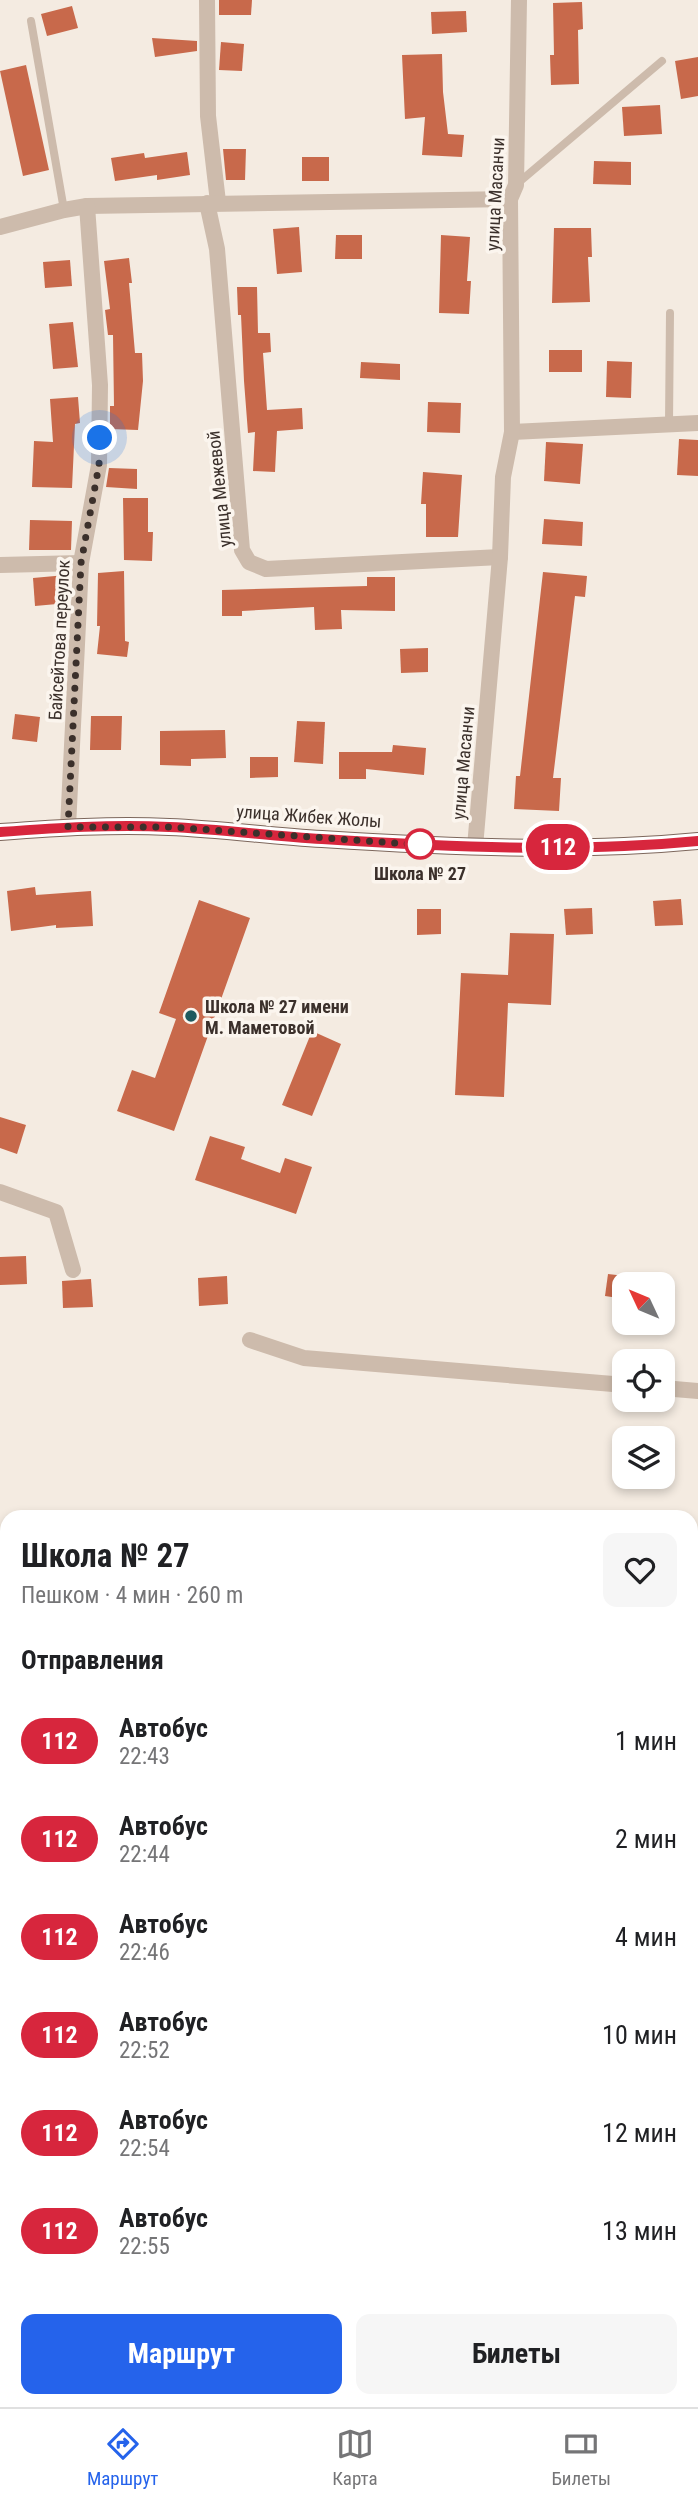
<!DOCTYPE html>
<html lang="ru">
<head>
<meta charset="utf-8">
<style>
  :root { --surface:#fff; --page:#f6f6f6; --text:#202124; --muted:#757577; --line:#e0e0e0; --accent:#2563eb }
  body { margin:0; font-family:"Roboto Condensed",sans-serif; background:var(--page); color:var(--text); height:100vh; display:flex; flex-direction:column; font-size:26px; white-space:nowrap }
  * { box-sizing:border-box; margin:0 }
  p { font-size:23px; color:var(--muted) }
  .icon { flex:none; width:38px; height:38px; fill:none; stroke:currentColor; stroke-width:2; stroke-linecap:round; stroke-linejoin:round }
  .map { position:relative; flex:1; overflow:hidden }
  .details { position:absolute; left:0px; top:1510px; width:698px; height:898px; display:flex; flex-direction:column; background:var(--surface); border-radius:21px 21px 0 0; box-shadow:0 4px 10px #0003 }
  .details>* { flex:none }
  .badge { padding:0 14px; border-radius:23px; font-size:24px; line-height:46px }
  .needle { width:46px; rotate:314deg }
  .buttons { position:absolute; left:612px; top:1272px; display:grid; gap:14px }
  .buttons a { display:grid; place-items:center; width:63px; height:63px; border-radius:14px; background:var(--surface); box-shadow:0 4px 10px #0003; font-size:35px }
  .you { position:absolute; width:35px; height:35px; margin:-18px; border:5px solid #fff; border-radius:50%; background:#1a73e8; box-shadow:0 0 0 10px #1a73e833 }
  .map>.badge { position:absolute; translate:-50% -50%; box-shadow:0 0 0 4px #fff }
  h2 { padding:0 21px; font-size:26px; line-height:63px }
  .round { display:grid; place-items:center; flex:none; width:74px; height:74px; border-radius:14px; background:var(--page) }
  .overview { display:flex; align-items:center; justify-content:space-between; height:119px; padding:0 21px }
  h1 { font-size:33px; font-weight:700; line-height:52px }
  .action { display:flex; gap:14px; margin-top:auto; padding:14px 21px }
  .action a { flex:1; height:80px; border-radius:14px; background:var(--accent); color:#fff; font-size:28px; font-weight:700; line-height:80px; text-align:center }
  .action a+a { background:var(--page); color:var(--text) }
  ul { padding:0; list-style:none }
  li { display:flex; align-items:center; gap:21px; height:98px; padding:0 21px }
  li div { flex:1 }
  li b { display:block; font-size:26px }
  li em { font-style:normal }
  li .badge { min-width:77px; font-weight:700; text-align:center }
  .dock { display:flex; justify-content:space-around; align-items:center; height:98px; border-top:2px solid var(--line); background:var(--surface); font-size:19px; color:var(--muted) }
  .dock a { display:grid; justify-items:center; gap:4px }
  .dock .on { color:var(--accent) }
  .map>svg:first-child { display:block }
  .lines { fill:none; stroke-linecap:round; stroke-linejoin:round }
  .stream { stroke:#7fb0b2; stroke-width:6 }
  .building { fill:#c8694b }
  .service { stroke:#cdbbac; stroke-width:8 }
  .minor { stroke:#cdbbac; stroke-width:16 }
  .primary { stroke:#7d675c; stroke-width:18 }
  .line-casing { stroke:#fff; stroke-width:16 }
  .line { stroke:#d7263d; stroke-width:10 }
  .walk { stroke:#3b302b; stroke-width:7; stroke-dasharray:0 12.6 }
  .stop-dot { fill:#fff; stroke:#d7263d; stroke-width:3.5 }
  .poi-dot { fill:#1f5a5e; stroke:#fbf5ee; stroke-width:2.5 }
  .labels { text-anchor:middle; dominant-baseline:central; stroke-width:7; stroke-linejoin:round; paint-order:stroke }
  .street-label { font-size:18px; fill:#3b302b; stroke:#fbf5ee }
  .stop-label { font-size:18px; font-weight:bold; fill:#3b302b; stroke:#fbf5ee }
  .poi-label { font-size:18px; font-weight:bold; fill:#3b302b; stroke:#fbf5ee; text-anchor:start }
</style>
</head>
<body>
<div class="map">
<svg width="698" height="2407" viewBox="0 0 698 2407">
  <rect width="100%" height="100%" fill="#f4ebe1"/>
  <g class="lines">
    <g class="stream">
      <polyline points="691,1977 698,1976"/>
      <polyline points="0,2226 7,2230"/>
    </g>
  </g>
  <g class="building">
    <polygon points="219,0 252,0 251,15 219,15"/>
    <polygon points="582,2 583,29 578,30 579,84 551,85 550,55 554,55 553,3"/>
    <polygon points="72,6 78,28 47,36 41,14"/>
    <polygon points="466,11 467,32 432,34 431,12"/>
    <polygon points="152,38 197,41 197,51 155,57"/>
    <polygon points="221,42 244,44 242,71 219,70"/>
    <polygon points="442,54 443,92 448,134 464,135 462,157 422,155 425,117 405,119 402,55"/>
    <polygon points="698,57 698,96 681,99 675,61"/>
    <polygon points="26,65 49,170 23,176 0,71"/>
    <polygon points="660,105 662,134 624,136 622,107"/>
    <polygon points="223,149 246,149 245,180 226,180"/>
    <polygon points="187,152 190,175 157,180 157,175 115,181 111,158 144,153 145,158"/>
    <rect x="302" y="157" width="27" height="24"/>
    <polygon points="594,161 631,162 631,185 593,184"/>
    <polygon points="299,227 302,272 277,274 273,229"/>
    <polygon points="554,228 591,228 592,257 588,257 590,302 552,303"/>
    <polygon points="336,235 362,235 362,259 335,259"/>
    <polygon points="441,235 470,237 467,281 471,281 469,314 439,313"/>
    <polygon points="129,258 132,283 129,283 135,353 142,353 143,381 138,430 110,429 110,406 114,406 113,335 108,335 105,310 110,309 104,261"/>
    <polygon points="70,260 72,286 45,288 43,262"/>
    <polygon points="237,287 257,287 258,333 270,333 271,352 263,353 267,410 302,408 303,429 277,431 275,472 253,471 255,432 248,433 244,381 241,315 238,315"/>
    <polygon points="73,322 78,367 53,369 49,324"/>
    <rect x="549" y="350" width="33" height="22"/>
    <polygon points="607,361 632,362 631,398 606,397"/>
    <polygon points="361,362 400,364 400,380 360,378"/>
    <polygon points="78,397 80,423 75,424 72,488 32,487 34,441 53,442 50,399"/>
    <polygon points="428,402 461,403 460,433 427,432"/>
    <polygon points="679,439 698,440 698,476 677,475"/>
    <polygon points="546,442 583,444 580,484 544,481"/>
    <polygon points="109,468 137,469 137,489 106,487"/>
    <polygon points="423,472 462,475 458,537 426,537 426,504 421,504"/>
    <polygon points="123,498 148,498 148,532 153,532 152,561 124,560"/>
    <polygon points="544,519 583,522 582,546 542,544"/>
    <polygon points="30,520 72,521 71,550 29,550"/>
    <polygon points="124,571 125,641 129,642 127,657 97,654 100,626 97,626 98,573"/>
    <polygon points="543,572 587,576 585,597 575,596 553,778 561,778 559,811 514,809 516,776 520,776"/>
    <polygon points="66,575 68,603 35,606 33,578"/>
    <polygon points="367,577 395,577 395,611 341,610 342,629 315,630 314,607 242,611 242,616 222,616 222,590 367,586"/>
    <polygon points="428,648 428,672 401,673 400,649"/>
    <polygon points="15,714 40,717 37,742 12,739"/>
    <polygon points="91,716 122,716 121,750 90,750"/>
    <polygon points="297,721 325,722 323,764 294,762"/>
    <polygon points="225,730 226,758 191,759 191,766 160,765 160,731"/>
    <polygon points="393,745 426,748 424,775 366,769 366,779 339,779 339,752 392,752"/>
    <polygon points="250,757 278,757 278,777 250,778"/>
    <polygon points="35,887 36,895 91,891 93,926 56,928 56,925 11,931 7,891"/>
    <polygon points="681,899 683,925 655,926 653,901"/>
    <polygon points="199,900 250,918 174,1131 117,1111 132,1070 155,1078 176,1019 159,1013"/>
    <polygon points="592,908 593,934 566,935 564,909"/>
    <polygon points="417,909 441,909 441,934 417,935"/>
    <polygon points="510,933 554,934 551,1005 508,1003 504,1097 455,1095 461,973 508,975"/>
    <polygon points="312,1031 341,1044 312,1116 282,1105"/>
    <polygon points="0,1117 26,1125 17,1154 0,1148"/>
    <polygon points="210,1136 245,1147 241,1159 280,1173 285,1158 312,1167 296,1214 195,1180"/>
    <polygon points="26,1256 27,1284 0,1285 0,1257"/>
    <polygon points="608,1274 625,1276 625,1299 605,1296"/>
    <polygon points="227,1276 228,1304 199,1306 198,1278"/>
    <polygon points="91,1279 93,1307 63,1308 62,1281"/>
  </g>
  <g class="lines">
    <g class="service">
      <polyline points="31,21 64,210"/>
      <polyline points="518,183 662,61"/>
      <polyline points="669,423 670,313"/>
    </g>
    <g class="minor">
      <polyline points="207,0 208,116 218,202"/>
      <polyline points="207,203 217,249 242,550 249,562 266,569 500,557"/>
      <polyline points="0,227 64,210 87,206 510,199"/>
      <polyline points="512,432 698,423"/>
      <polyline points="0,565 81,563"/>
      <polyline points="68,827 81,563 99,465 100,385 87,206"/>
      <polyline points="475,847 500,557 503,477 512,432 510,199 516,185 519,0"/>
      <polyline points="0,1192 56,1212 73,1270"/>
      <polyline points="250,1340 304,1358 625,1385"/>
      <polyline points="663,1388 698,1391"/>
    </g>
    <path class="primary" d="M0,832C56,828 113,824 169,827C220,829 271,836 322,839C448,847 573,853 698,841"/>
  </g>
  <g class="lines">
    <g class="line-casing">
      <path id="line" d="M0,832C56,828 113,824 169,827C220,829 271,836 322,839C448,847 573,853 698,841"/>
    </g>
    <use href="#line" class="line"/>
    <polyline class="walk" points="100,438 99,465 81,563 68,827 169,827 424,845 420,844"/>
  </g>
  <circle class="stop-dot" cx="420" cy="844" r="14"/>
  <circle class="poi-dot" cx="191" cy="1016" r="7"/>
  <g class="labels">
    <g class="street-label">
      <text transform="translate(495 194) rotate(-87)">улица Масанчи</text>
      <text transform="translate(219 489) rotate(-96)">улица Межевой</text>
      <text transform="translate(59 640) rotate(-87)">Байсейтова переулок</text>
      <text transform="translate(463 763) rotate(-85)">улица Масанчи</text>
      <text transform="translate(309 816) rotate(4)">улица Жибек Жолы</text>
    </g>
    <g class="stop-label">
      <text x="420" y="873">Школа № 27</text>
    </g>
    <g class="poi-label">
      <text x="205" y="1006">Школа № 27 имени<tspan x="205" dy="21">М. Маметовой</tspan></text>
    </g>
  </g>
</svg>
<div class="buttons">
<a><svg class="needle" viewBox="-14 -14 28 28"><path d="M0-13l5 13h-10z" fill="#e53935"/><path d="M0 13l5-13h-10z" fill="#757577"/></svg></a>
<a><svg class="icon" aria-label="locate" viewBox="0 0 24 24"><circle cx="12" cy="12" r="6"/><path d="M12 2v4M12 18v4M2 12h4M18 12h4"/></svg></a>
<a><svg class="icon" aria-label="layers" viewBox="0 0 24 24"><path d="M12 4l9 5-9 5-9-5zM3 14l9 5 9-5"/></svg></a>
</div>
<div class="you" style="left:100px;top:438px"></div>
<b class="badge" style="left:558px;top:847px;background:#d7263d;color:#fff">112</b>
<section class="details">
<div class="overview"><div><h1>Школа № 27</h1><p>Пешком · 4 мин · 260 m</p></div><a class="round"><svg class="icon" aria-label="heart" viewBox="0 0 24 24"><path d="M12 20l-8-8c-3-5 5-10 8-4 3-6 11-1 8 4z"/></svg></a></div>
<h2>Отправления</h2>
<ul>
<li><span class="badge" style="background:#d7263d;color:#fff">112</span><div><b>Автобус</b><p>22:43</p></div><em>1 мин</em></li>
<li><span class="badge" style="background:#d7263d;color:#fff">112</span><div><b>Автобус</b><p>22:44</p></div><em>2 мин</em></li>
<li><span class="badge" style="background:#d7263d;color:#fff">112</span><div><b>Автобус</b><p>22:46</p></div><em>4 мин</em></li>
<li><span class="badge" style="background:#d7263d;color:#fff">112</span><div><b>Автобус</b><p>22:52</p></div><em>10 мин</em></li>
<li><span class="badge" style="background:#d7263d;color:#fff">112</span><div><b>Автобус</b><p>22:54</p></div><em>12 мин</em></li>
<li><span class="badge" style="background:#d7263d;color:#fff">112</span><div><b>Автобус</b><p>22:55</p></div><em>13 мин</em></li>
</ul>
<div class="action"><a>Маршрут</a><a>Билеты</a></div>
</section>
</div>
<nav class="dock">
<a class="on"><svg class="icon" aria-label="directions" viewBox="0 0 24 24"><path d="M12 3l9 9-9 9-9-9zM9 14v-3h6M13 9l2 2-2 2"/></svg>Маршрут</a>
<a><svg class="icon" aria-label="map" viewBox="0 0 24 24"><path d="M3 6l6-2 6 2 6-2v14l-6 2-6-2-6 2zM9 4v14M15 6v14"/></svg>Карта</a>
<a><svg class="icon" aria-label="tickets" viewBox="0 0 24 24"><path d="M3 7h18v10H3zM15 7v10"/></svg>Билеты</a>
</nav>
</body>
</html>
